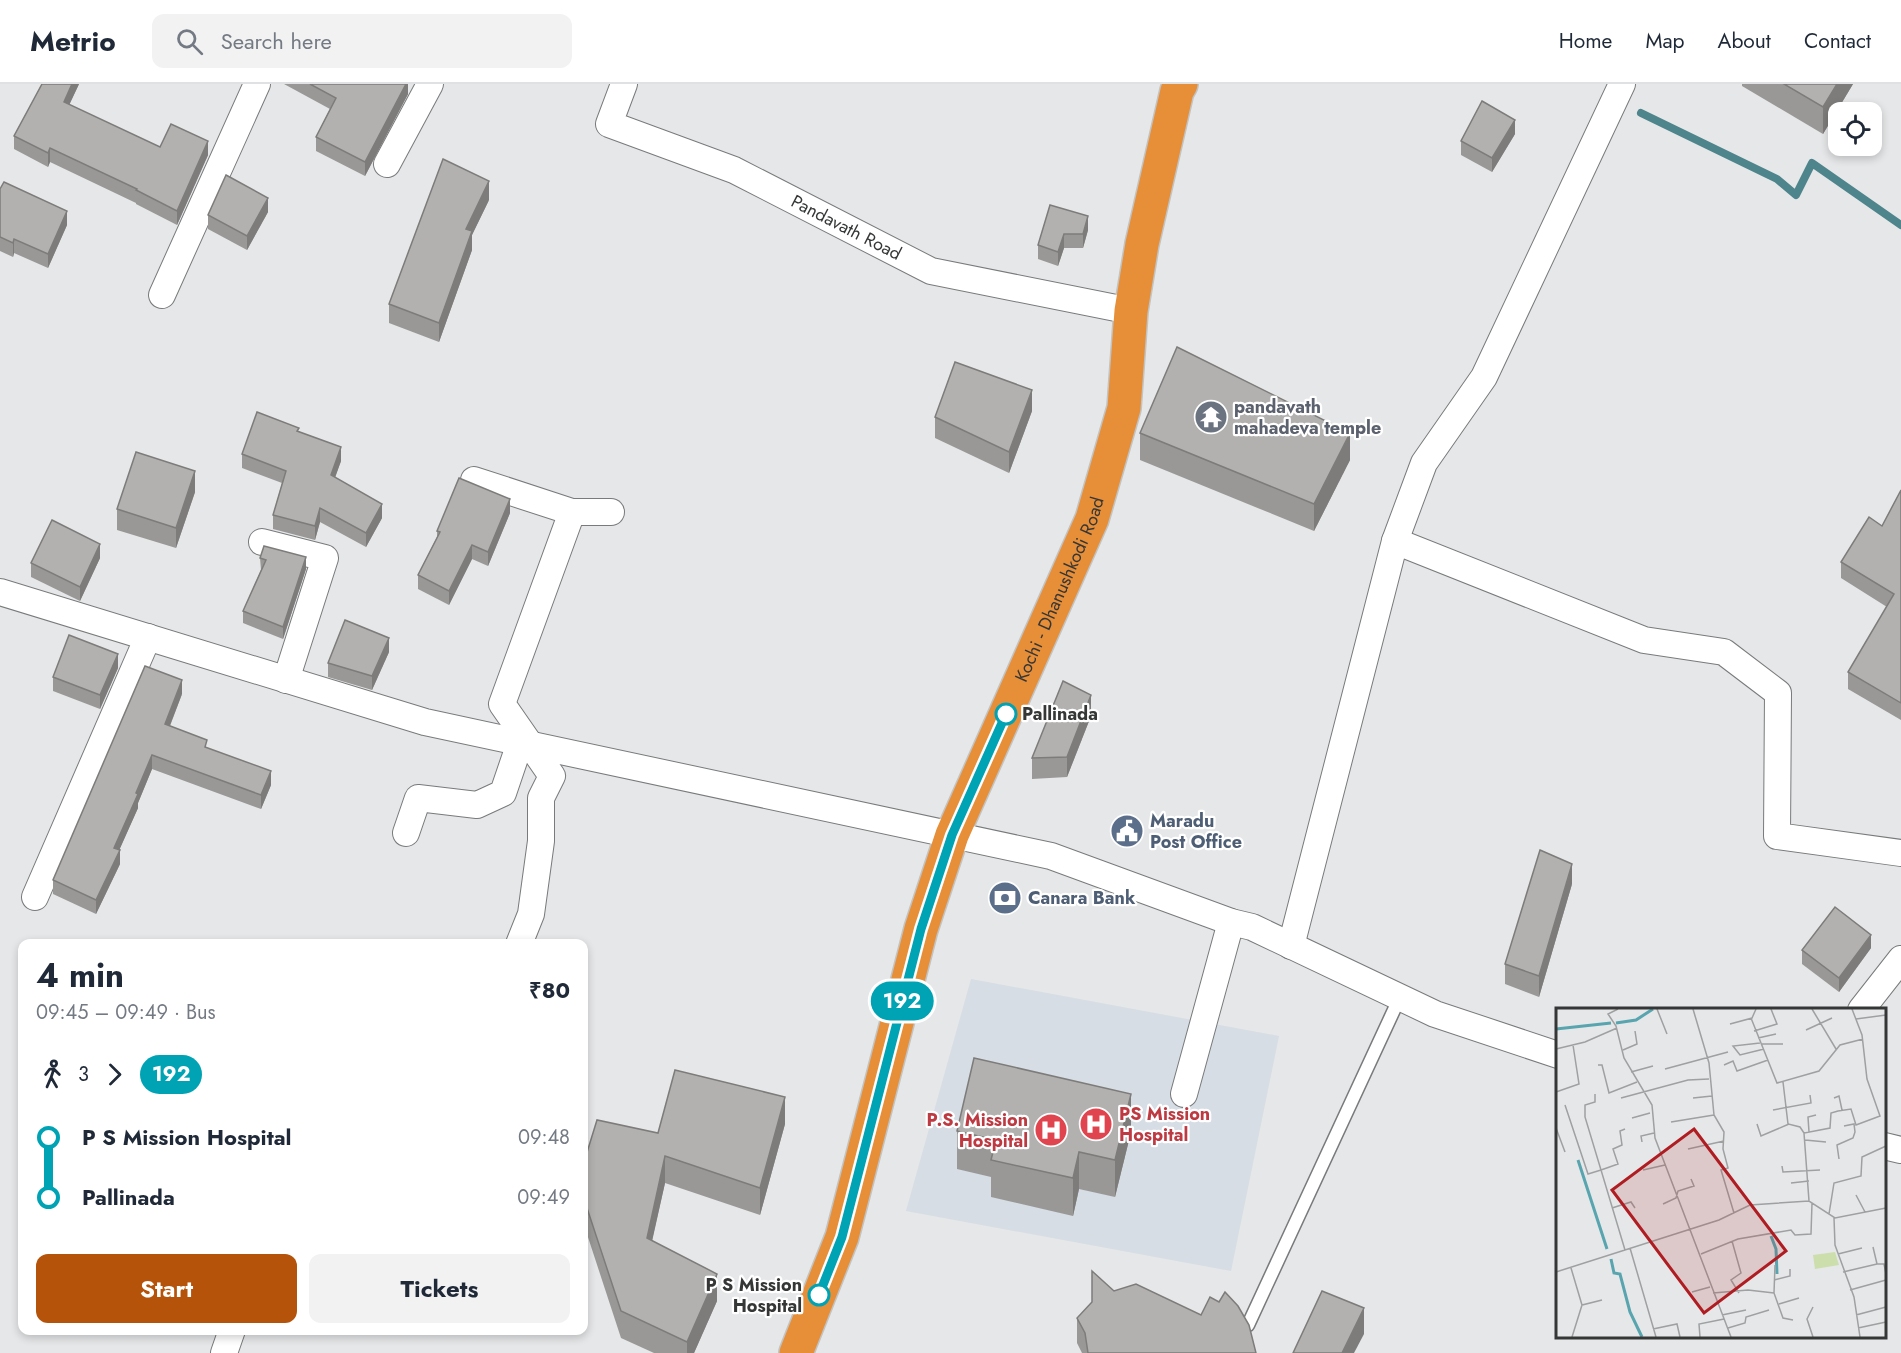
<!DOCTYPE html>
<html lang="en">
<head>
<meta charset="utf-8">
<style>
  :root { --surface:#fff; --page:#f2f2f3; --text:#1f2937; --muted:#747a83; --line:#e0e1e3; --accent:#b45309 }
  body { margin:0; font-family:Jost,sans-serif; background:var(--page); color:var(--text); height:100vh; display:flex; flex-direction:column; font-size:22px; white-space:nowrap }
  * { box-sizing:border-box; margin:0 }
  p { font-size:20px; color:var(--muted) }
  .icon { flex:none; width:33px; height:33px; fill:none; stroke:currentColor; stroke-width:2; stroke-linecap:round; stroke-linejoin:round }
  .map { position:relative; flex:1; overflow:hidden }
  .drawer { position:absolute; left:18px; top:855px; width:570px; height:396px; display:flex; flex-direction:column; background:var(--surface); border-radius:12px; box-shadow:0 3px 9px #0003 }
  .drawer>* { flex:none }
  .badge { padding:0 12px; border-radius:20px; font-size:21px; line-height:39px }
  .buttons { position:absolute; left:1828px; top:18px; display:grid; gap:12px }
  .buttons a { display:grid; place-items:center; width:54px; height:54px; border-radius:12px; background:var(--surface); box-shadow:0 3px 9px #0003; font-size:30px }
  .map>.badge { position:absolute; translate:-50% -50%; box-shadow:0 0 0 3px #fff }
  .legs { display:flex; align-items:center; gap:9px; height:66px; padding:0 18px; font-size:20px }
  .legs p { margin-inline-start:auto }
  .headline { display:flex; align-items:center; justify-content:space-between; height:102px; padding:0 18px }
  h1 { font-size:33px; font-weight:700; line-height:45px }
  .button { display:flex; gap:12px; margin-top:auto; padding:12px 18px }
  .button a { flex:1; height:69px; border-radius:12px; background:var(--accent); color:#fff; font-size:24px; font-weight:700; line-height:69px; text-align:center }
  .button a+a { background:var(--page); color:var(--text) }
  ul { padding:0 18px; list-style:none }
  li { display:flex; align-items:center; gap:21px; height:60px; font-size:22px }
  li i { display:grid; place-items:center; width:9px; height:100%; margin:0 8px; background:currentColor }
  li i::after { content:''; width:15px; height:15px; margin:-8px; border:4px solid; border-radius:50%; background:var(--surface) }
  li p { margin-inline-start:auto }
  li:first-child i { background:linear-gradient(#0000 50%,currentColor 0) }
  li:last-child i { background:linear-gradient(currentColor 50%,#0000 0) }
  header { display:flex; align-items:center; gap:36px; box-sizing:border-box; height:84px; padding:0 30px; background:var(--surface); border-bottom:2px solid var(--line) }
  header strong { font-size:28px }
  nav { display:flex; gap:33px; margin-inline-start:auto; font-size:21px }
  .search { width:420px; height:54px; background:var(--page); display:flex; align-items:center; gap:15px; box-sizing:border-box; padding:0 21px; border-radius:12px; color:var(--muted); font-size:22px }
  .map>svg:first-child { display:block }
  .built { fill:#d6dde4 }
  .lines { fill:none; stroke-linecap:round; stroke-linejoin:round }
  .stream { stroke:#4e848b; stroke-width:8 }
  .lane-casing { stroke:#787a7b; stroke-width:15 }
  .street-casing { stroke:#787a7b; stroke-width:28 }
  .highway-casing { stroke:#c2c3c3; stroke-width:36 }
  .lane { stroke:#fff; stroke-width:12 }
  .street { stroke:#fff; stroke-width:26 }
  .highway { stroke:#e78e38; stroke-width:33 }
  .wall { fill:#999897 }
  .shaded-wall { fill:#7d7c7b }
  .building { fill:#b2b1b0; stroke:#7d7c7b; stroke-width:1.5 }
  .line-1-casing { stroke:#fff; stroke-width:14 }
  .line-1 { stroke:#00a3b4; stroke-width:9 }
  .stop-1-dot { fill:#fff; stroke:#00a3b4; stroke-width:3 }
  .labels { text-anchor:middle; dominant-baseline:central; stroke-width:4.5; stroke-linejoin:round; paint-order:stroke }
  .street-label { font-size:18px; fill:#353636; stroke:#fff }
  .worship-label { font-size:18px; font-weight:bold; fill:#5b616d; stroke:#fff; text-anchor:start }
  .stop-label { font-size:18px; font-weight:bold; fill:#353636; stroke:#fff; text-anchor:start }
  .service-label { font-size:18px; font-weight:bold; fill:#4e5e75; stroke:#fff; text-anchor:start }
  .health-label { font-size:18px; font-weight:bold; fill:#be3a42; stroke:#fff; text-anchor:start }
  .inset-river { fill:none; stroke:#58a5af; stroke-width:3 }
  .inset-road { fill:none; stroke:#9fa0a1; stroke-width:1.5 }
  .view { fill:#af1d22; fill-opacity:0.15; stroke:#af1d22; stroke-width:3 }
  .inset-edge { fill:none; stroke:#353636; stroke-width:3 }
</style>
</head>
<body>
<header>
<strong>Metrio</strong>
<div class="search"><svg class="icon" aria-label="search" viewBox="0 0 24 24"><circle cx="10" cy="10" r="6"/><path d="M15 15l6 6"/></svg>Search here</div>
<nav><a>Home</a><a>Map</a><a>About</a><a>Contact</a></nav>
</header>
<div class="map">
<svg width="1901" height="1269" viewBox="0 0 1901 1269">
  <rect width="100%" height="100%" fill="#e6e7e8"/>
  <polygon class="built" points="971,895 1279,952 1231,1187 906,1127"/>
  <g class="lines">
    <polyline class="stream" points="1641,29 1777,95 1796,111 1812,79 1901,141"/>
    <g class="lane-casing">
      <polyline id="lane" points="1248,1241 1400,913"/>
    </g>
    <g class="street-casing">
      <g id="street">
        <path id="s1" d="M624,0L609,40L734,86L931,187L1131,227"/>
        <polyline points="387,80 430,0"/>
        <polyline points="162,211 257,0"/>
        <polyline points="474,396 572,428 502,620 552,692 541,714 541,757 531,830 519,860"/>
        <polyline points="572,428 611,428"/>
        <polyline points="1395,457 1644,556 1724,568 1778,609 1777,752 1901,769"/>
        <polyline points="262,458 325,474 286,596"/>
        <polyline points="0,508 425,638 1051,772 1231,838 1252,843 1435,930 1558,971"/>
        <polyline points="406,749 418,714 477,721 503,709 520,659"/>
        <polyline points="35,813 148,553"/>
        <polyline points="1291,862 1395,457 1424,379 1484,293 1622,0"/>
        <polyline points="1861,926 1901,875"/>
        <polyline points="1184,1010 1231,838"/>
        <polyline points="1884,1062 1901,1066"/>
        <polyline points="224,1269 232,1246"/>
      </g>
    </g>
    <g class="highway-casing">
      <g id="highway">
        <path id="s2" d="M796,1269L842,1153L921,845L952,751L1092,435L1124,324L1131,227L1142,160L1177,7L1181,0"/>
      </g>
    </g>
    <use href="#lane" class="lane"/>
    <use href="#street" class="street"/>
    <use href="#highway" class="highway"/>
  </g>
  <g class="wall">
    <polygon points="42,0 79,0 69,21 160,63 208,71 177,141 136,120 136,119 50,78 48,83 14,65 14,52"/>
    <polygon points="284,0 408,0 408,10 365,92 316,67 316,53 330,25"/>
    <polygon points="1742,0 1853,0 1823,50 1742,2"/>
    <polygon points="1515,50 1492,88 1461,71 1461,57"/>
    <polygon points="0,105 67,141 48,184 14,169 13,173 0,167"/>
    <polygon points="489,116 472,151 472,166 439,258 389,239 389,220"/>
    <polygon points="1050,121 1088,146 1083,164 1064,164 1058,182 1038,175 1038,161"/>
    <polygon points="268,128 247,166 208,145 208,131"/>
    <polygon points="1032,327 1009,389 935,354 935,333"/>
    <polygon points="299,348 341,377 335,393 382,434 366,463 320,438 315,456 273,445 273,431 282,399 242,384 242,370"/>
    <polygon points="1140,349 1350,376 1314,447 1140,376"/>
    <polygon points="1901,406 1901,636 1848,605 1848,588 1887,523 1841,494 1841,478 1882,442"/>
    <polygon points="195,408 176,464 117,446 117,425"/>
    <polygon points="510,429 488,482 472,475 449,521 418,505 418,491 437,453 437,447"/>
    <polygon points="100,474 80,517 31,493 31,479"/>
    <polygon points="260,474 306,485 283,555 243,539 243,527 261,486"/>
    <polygon points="389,568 372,606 328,593 328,579"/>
    <polygon points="118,584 100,625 53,607 53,593"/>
    <polygon points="182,610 170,642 271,701 261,725 152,685 138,719 138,724 119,766 120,780 96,830 53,810 53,796"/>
    <polygon points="1091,632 1067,693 1032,695 1032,674"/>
    <polygon points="1572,800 1539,913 1505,900 1505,880"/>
    <polygon points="1871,864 1839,908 1802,880 1802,866"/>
    <polygon points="785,1040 760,1131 665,1099 652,1156 717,1217 694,1269 654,1269 621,1254 584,1141 584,1078 658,1049"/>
    <polygon points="957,1047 1131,1048 1115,1113 1079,1105 1073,1132 991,1113 991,1093 957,1085"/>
    <polygon points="1114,1207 1256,1269 1082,1269 1077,1259 1077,1234"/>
  </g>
  <g class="shaded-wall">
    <polygon points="72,0 79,0 64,32 64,18"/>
    <polygon points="406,0 408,0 408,10 365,92 365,78"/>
    <polygon points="1837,0 1853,0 1823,50 1823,23"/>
    <polygon points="1515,36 1515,50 1492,88 1492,74"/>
    <polygon points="208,57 208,71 177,141 177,127"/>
    <polygon points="50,64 50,78 48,83 48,69"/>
    <polygon points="489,97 489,116 472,151 472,166 439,258 439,239 466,145"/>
    <polygon points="268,114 268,128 247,166 247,152"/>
    <polygon points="67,127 67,141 48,184 48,170"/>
    <polygon points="1088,132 1088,146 1083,164 1083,150"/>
    <polygon points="1064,150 1064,164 1058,182 1058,168"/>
    <polygon points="14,155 14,169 13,173 13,159"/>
    <polygon points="1032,306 1032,327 1009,389 1009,368"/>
    <polygon points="1350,349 1350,376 1314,447 1314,420"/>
    <polygon points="341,363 341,377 331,405 331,391"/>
    <polygon points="195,387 195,408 176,464 176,444"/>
    <polygon points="510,415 510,429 488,482 488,468"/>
    <polygon points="382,420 382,434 366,463 366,449"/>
    <polygon points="320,424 320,438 315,456 315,442"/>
    <polygon points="100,460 100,474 80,517 80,503"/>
    <polygon points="472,461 472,475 449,521 449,507"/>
    <polygon points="306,473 306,485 283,555 283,543"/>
    <polygon points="389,554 389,568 372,606 372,592"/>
    <polygon points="118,570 118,584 100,625 100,611"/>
    <polygon points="182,596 182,610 165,654 165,640"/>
    <polygon points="1091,611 1091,632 1067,693 1067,673"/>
    <polygon points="152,671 152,685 138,719 138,724 114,778 114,764"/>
    <polygon points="271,687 271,701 261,725 261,711"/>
    <polygon points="120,766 120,780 96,830 96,816"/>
    <polygon points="1572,780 1572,800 1539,913 1539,892"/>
    <polygon points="1871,851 1871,864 1839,908 1839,894"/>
    <polygon points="1131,1010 1131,1048 1115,1113 1115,1076"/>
    <polygon points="785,1013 785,1040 760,1131 760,1104"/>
    <polygon points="1079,1068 1079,1105 1073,1132 1073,1094"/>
    <polygon points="665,1072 665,1099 647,1180 647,1154"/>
    <polygon points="717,1190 717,1217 694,1269 687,1269 687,1258"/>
    <polygon points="1364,1224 1364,1250 1354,1269 1342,1269"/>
  </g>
  <g class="building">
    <polygon points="42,0 72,0 64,18 160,63 171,40 208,57 177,127 136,106 137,105 50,64 48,69 14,52"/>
    <polygon points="310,0 406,0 365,78 316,53 336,14"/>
    <polygon points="1784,0 1837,0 1823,23"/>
    <polygon points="1482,17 1515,36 1492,74 1461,57"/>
    <polygon points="443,75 489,97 466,145 472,147 439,239 389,220"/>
    <polygon points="226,91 268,114 247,152 208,131"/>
    <polygon points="4,98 67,127 48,170 14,155 13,159 0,153 0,105"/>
    <polygon points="1050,121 1088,132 1083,150 1064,150 1058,168 1038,161"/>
    <polygon points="1177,263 1350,349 1314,420 1140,349"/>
    <polygon points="955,278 1032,306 1009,368 935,333"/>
    <polygon points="257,328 299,344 297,347 341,363 331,391 382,420 366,449 320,424 315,442 273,431 286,387 242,370"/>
    <polygon points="136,368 195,387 176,444 117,425"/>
    <polygon points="459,394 510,415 488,468 472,461 449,507 418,491 440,448 437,447"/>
    <polygon points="1901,406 1901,619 1848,588 1894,510 1841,478 1869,433 1882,442"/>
    <polygon points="52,436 100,460 80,503 31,479"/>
    <polygon points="264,462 306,473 283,543 243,527 266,476 260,474"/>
    <polygon points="345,536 389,554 372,592 328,579"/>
    <polygon points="69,551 118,570 100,611 53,593"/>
    <polygon points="145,582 182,596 165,640 207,656 205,663 271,687 261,711 152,671 136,709 138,710 114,764 120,766 96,816 53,796"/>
    <polygon points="1063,597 1091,611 1067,673 1032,674"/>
    <polygon points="1540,766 1572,780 1539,892 1505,880"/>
    <polygon points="1835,823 1871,851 1839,894 1802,866"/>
    <polygon points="974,974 1131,1010 1115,1076 1079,1068 1073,1094 991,1076 996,1056 957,1047"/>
    <polygon points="675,986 785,1013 760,1104 665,1072 647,1154 717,1190 687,1258 621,1227 584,1115 584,1078 597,1036 658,1049"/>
    <polygon points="1092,1187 1114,1207 1136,1200 1201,1231 1210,1213 1219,1218 1225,1208 1238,1222 1249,1241 1256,1269 1088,1269 1085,1249 1077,1234 1092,1218"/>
    <polygon points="1322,1207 1364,1224 1342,1269 1293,1269"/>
  </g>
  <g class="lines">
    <g class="line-1-casing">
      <polyline id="line-1" points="819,1211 842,1153 921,845 952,751 1006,630"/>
    </g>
    <use href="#line-1" class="line-1"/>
  </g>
  <defs>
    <g id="temple-disc" transform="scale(1.725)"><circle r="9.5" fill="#6b7280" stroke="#fff"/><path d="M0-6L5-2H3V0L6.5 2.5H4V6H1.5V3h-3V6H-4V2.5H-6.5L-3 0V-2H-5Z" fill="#fff"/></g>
    <g id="civic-disc" transform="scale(1.725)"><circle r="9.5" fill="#5c6f8a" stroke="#fff"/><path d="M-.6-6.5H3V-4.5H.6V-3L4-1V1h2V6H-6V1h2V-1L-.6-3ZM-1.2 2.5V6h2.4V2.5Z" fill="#fff"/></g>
    <g id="bank-disc" transform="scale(1.725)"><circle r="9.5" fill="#5c6f8a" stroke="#fff"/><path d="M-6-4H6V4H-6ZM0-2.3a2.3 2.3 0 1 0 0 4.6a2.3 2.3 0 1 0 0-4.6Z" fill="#fff"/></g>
    <g id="hospital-disc" transform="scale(1.725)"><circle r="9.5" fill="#e0444e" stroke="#fff"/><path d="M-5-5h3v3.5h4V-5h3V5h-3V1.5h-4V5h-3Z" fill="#fff"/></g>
  </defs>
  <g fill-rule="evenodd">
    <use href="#temple-disc" x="1211" y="333"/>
    <use href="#civic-disc" x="1127" y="747"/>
    <use href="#bank-disc" x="1005" y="814"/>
    <use href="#hospital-disc" x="1096" y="1040"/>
    <use href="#hospital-disc" x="1051" y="1046"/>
  </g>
  <g class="stop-1-dot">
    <circle cx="1006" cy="630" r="10"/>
    <circle cx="819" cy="1211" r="10"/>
  </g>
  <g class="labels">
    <g class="street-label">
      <text stroke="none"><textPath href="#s1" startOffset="302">Pandavath Road</textPath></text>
      <text stroke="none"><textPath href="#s2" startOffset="810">Kochi - Dhanushkodi Road</textPath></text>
    </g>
    <g class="worship-label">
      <text x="1234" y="323">pandavath<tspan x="1234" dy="21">mahadeva temple</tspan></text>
    </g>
    <g class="stop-label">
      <text x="1022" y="630">Pallinada</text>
      <text x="802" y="1201" text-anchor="end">P S Mission<tspan x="802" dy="21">Hospital</tspan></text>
    </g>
    <g class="service-label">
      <text x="1150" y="737">Maradu<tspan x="1150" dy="21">Post Office</tspan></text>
      <text x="1028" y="814">Canara Bank</text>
    </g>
    <g class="health-label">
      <text x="1119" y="1030">PS Mission<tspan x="1119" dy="21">Hospital</tspan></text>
      <text x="1028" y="1036" text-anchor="end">P.S. Mission<tspan x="1028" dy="21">Hospital</tspan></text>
    </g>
  </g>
  <g transform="translate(1556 924)">
    <rect width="330" height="330" fill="#e6e7e8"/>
    <path d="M279,244L283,257L259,261L257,247Z" fill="#cddead"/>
    <path class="inset-river" d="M60,15L80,12L97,1M0,21L55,15M22,152L51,241M215,228L220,241L221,266M55,251L58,265L64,266L74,304L86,329"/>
    <path class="inset-road" d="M62,1L52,6L60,18L68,50L96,97L99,130L175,329M101,1L111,26M137,1L153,55L158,107L168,124L167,141L172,160L165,162L178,205M256,1L280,41M195,10L221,75L263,63L284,37L307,31M300,11L330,7M174,16L196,10L200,1M250,22L276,10M198,23L221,16L215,1M202,30L220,26M204,35L177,38L184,47L208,41M205,36H227M0,41L29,34L61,20M67,42L81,36L79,23M42,57H46L53,85L81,74M168,57L177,53L181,63L212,52M109,61L172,44M75,64L97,58M227,74L232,116L244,119L248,125M0,84L23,76L17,37M65,90L132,72L153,71M137,90L156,88M278,90L283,88L286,102M9,97L32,166L45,162L29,109V97L39,94V86M217,102L255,95L254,87M76,110L94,105M115,114L158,107M201,116L205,128L233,116M0,120L9,144M253,124L252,109L260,107M249,132L270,134M86,134L85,128L98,125M132,141L168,133M283,151L281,137L297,130L299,124L298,116L288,118M226,158L227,164L264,162M87,162L109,157M235,175L253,173M300,187L309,204M253,193L248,125L274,120L275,105L282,103L295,101L300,117L324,108L311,71L306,27L296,1M107,196L120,190L122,183L138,178L135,171M56,200L75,194L79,200M273,206L278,175L305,168L306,149L330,138M278,210L279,237L298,289L304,329M176,233L185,265L175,272L183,285M317,239L321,256H328L330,266M74,240L100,329M69,242L45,162L62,156L57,141L66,137L64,123L69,121M145,246L182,231L235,222L239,227L255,226L256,195M282,246L306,240M219,257L218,285L227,310L237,312M15,260L26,297L46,292M0,264L163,212L194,197L253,193L279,210L330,200M287,264L321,256M218,272L234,268V261M294,282L330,272M136,284L154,279M157,285L192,282L218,285M223,296L243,290M166,307L190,302M300,307L330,299M172,320L189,315L190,309L213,302M302,320L330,314M97,321L121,316L124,329M16,329L26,297M144,329L143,316L168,311M257,329L251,311L257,299"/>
    <path class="view" d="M138,121L230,243L148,305L56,182Z"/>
    <rect width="330" height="330" class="inset-edge"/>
  </g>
</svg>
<div class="buttons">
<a><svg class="icon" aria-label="locate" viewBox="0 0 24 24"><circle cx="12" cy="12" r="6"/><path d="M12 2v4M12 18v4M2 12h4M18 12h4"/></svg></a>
</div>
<b class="badge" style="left:902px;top:917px;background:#00a3b4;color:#fff">192</b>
<section class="drawer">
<div class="headline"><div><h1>4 min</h1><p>09:45 – 09:49 · Bus</p></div><b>₹80</b></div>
<div class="legs"><svg class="icon" aria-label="walk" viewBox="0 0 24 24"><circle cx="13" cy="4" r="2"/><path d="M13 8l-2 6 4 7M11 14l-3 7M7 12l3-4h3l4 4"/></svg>3<svg class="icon" aria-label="forward" viewBox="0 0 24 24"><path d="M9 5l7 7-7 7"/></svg><b class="badge" style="background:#00a3b4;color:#fff">192</b></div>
<ul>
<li><i style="color:#00a3b4"></i><b>P S Mission Hospital</b><p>09:48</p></li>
<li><i style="color:#00a3b4"></i><b>Pallinada</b><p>09:49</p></li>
</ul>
<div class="button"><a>Start</a><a>Tickets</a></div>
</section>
</div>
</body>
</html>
